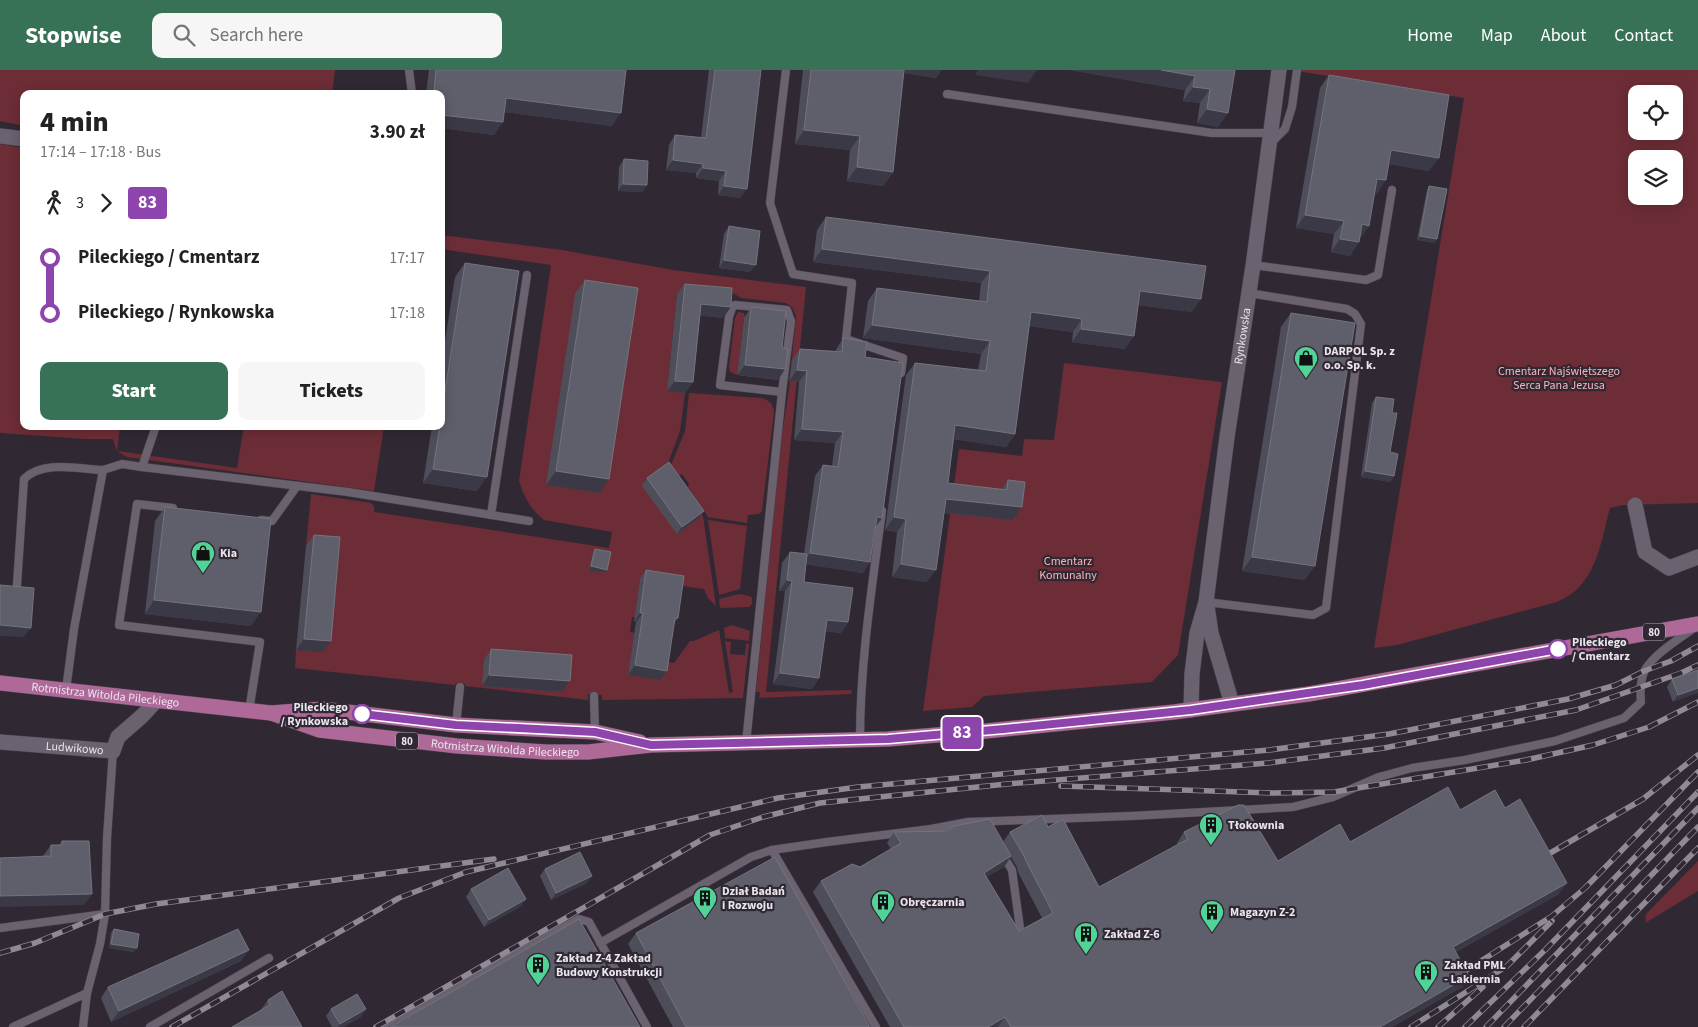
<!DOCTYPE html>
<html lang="en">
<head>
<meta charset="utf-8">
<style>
  :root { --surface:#fff; --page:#f6f6f6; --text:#222; --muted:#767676; --accent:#377257 }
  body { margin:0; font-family:"Source Sans 3",sans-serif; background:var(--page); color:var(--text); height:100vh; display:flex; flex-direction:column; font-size:19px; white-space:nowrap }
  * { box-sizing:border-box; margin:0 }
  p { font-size:16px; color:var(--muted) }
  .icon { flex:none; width:28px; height:28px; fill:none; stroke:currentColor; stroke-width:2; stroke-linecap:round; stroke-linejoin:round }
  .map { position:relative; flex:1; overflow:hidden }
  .drawer { position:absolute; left:20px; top:20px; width:425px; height:340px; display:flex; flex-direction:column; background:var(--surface); border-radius:10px; box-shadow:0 2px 12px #0003 }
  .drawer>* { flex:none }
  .badge { padding:0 10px; border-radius:4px; font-size:18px; line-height:32px }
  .controls { position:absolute; left:1628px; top:15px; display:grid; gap:10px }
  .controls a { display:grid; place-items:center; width:55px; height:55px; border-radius:10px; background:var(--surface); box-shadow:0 2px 12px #0003; font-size:25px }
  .map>.badge { position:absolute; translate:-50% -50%; box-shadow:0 0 0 2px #fff }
  .legs { display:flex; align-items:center; gap:8px; height:55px; padding:0 20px; font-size:16px }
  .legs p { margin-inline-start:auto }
  .headline { display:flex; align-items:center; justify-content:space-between; height:85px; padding:0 20px }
  h1 { font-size:28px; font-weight:800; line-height:38px }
  .cta { display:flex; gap:10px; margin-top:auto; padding:10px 20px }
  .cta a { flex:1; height:58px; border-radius:10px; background:var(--accent); color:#fff; font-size:20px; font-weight:800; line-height:58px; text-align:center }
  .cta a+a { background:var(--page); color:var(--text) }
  ul { padding:0 20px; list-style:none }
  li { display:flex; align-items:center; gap:18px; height:55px; font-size:19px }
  li i { display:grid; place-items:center; width:8px; height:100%; margin:0 6px; background:currentColor }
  li i::after { content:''; width:12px; height:12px; margin:-6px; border:4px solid; border-radius:50%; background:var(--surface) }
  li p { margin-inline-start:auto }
  li:first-child i { background:linear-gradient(#0000 50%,currentColor 0) }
  li:last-child i { background:linear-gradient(currentColor 50%,#0000 0) }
  header { display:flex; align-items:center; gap:30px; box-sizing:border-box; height:70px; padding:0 25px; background:var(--accent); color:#fff }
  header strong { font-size:24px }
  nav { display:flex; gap:28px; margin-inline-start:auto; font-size:18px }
  .search { width:350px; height:45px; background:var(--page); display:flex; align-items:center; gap:12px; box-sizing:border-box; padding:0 18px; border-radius:10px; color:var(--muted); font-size:19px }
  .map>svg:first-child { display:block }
  .green { fill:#6d2d36; fill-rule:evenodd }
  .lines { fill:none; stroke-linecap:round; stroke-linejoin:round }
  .service-casing { stroke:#4a444d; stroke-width:9 }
  .minor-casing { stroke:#4a444d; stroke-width:16 }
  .primary-casing { stroke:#4a444d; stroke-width:16 }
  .service { stroke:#6a626f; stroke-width:8 }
  .minor { stroke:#6a626f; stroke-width:15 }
  .primary { stroke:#ae6998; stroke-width:15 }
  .rail-casing { stroke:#908a94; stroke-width:5.5 }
  .rail { stroke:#302934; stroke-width:4; stroke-dasharray:11; stroke-linecap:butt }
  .wall { fill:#4e4e5b; fill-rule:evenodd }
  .shaded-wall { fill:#3b3945 }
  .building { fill:#5f5f6b; stroke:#74747f }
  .line-1-casing { stroke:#fff; stroke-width:11 }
  .line-1 { stroke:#8e44ad; stroke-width:8 }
  .stop-1-dot { fill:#fff; stroke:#8e44ad; stroke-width:2.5 }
  .labels { text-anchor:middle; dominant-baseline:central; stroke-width:4.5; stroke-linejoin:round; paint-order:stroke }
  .shield { fill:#302934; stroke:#b2adb6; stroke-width:1 }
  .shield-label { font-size:11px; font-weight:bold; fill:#eae5ed }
  .street-label { font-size:12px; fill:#eae5ed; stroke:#302934 }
  .poi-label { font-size:12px; font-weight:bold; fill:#eae5ed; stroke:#302934; text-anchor:start }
  .park-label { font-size:12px; fill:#f9b4ba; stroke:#302934 }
  .stop-label { font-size:12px; font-weight:bold; fill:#eae5ed; stroke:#302934; text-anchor:start }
</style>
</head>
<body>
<header>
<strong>Stopwise</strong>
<div class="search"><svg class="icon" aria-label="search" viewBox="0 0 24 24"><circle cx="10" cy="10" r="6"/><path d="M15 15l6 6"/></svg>Search here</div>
<nav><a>Home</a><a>Map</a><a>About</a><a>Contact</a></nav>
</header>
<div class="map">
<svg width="1698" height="957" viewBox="0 0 1698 957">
  <rect width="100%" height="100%" fill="#302934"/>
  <g class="green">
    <polygon points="0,0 335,0 332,24 24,24 24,56 0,51"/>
    <path d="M1291,0H1698V433L1623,435L1610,438C1602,467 1598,502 1574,522C1569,526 1562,529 1557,532L1397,575L1374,578L1464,28ZM1636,24H1674V61H1636ZM1636,89H1674V126H1636Z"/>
    <polygon points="0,74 24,78 24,356 120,356 117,381 237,398 244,356 384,356 374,421 127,387 117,381 113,369 86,369 0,363"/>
    <path d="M441,165L562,180L673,200L806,217L766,622L851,620L852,624L759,628L760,622H756L779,384L789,319L796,246L792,237L786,233L741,228L725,218L677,225L667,321L685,323L680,361L667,396L703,446L716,536L708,528L704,519L640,510L635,547H632L630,562L635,563L628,604L668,592L674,593L690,571H694L719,560L729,623L733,622L725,571L731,572L730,584L745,585L746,573L749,574L743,628L602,630V625L588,624V630L465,616V614L456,613L455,615L295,598L296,580L323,582L306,476L311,424L371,433L374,436V442L609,478L612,462L544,450C531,440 524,427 519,411L551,195L441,179Z"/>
    <polygon points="738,242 744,243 745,248 744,248 737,305 730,302 729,297 735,248"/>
    <polygon points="1064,293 1222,312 1178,585 1152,612 984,626 972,637 923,641 959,379 1022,386 1024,369 1054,370"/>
    <path d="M689,323L762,328C769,330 773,334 774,342L762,441L759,444L748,445L747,453L707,447V445L688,417L689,414L682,404L679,406L671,395L685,361Z"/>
    <polygon points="708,450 747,456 740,519 719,525"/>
    <polygon points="739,524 749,526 752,528 752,534 749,537 720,538 719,529"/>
    <polygon points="732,555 750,561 749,571 725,568 724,558"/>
    <polygon points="1698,791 1698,821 1645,853 1646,844"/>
  </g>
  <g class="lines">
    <g class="service-casing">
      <g id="service">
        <polyline points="409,0 412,24"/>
        <polyline points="786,0 770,133 793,204 852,213 846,269 903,288 901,303"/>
        <polyline points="947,24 1212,63 1271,63"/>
        <polyline points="1272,72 1285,59 1292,37 1297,0"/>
        <polyline points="1253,195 1366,210 1378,205 1392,120"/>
        <polyline points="142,397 156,356"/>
        <polyline points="173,438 137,434 119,555 260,572 249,641"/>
        <polyline points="491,445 527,205"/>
        <polyline points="261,450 272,451 297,416"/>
        <path d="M17,515L24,409C43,390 79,399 103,400"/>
        <polyline points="1206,532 1313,545 1326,538 1361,254 1355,244 1347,239 1249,223"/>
        <polyline points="66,620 74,559 103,400 122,394 142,397 348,422 529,451"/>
        <polyline points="594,626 595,662"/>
        <polyline points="456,655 460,617"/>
        <path d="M860,670C860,593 872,517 882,441"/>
        <polyline points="746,673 782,322 791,251 787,240 735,235 732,238 729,247 720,315 782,322"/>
        <polyline points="772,780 876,957"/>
        <polyline points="1002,784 1012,800 1020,858"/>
        <polyline points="0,858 105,844 107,768 113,681"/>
        <path d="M600,873L751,787L772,780L827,772L931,759L968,752L1131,746L1293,737L1333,727L1379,707L1412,698L1465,690L1555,671L1624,648L1641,632C1640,622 1640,610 1645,600C1654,584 1679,569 1694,558"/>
        <polyline points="13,957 87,923"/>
        <polyline points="83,957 87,923 100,874 105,844"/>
        <polyline points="150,957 269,888"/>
        <polyline points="380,957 579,849 589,852 647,957"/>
      </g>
    </g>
    <g class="minor-casing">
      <g id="minor">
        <polyline points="0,66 24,69"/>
        <polyline points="1635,435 1645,482 1669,498 1698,487"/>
        <polyline points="1207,536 1211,563 1232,634"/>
        <path id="s1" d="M1191,640L1192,604L1197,563L1206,532L1227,367L1254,189L1279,0"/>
        <path id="s2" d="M0,672L113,681L118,667L142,646L156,631"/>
      </g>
    </g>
    <g class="primary-casing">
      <g id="primary">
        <path id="s3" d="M0,613L271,643L322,639L456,655L595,662L640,672"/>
        <path id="s4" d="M271,643L319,660L457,676L546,682H588L651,675L888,669L986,661L1174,642L1309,624L1698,554"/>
      </g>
    </g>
    <use href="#service" class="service"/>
    <use href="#minor" class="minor"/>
    <use href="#primary" class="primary"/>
    <g class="rail-casing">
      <g id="rail">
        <polyline points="1061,716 1273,723 1334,722 1526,690 1593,675 1649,657 1698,632"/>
        <polyline points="1540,789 1643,729 1698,685"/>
        <polyline points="0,883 35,873 105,844 156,834 494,789"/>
        <polyline points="1454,908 1552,846 1585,818 1698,702"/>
        <polyline points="172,957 399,828 466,802 778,728 858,717 1269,680 1389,664 1568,629 1616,615 1644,601 1671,591 1698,576"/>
        <polyline points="376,957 710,765 763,747 820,733 1007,714 1268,693 1384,678 1576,640 1681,603 1698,595"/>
        <polyline points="1411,957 1507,896 1552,851"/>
        <polyline points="1438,957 1483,917"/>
        <polyline points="1465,957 1545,880 1698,722"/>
        <polyline points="1486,957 1698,738"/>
        <polyline points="1504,957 1698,757"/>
        <polyline points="1524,957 1698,778"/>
      </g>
    </g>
    <use href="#rail" class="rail"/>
  </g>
  <g class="wall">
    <polygon points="429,0 626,0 612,56 504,42 494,65 441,58 441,24 426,24"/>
    <polygon points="709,0 761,0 740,128 718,125 719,111 696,108 696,103 666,100 669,75 675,65 701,68"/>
    <polygon points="803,0 941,0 936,8 904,3 893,102 883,116 847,111 850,80 795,74"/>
    <polygon points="1070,0 1235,0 1218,57 1197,53 1200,33 1183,31 1185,20"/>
    <polygon points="1329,5 1429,101 1389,94 1377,124 1374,123 1369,156 1360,168 1350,186 1331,182 1334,164 1296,158 1320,18"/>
    <polygon points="624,89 647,115 642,122 618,121 619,97"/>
    <polygon points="1429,116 1435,173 1417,170 1427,120"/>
    <polygon points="826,147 1192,242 1138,235 1125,279 1072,272 1073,262 1029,256 1015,364 1006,377 954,369 948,413 1002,419 1008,410 1022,437 1013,450 944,443 927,512 892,507 897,462 885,460 906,305 915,293 978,300 981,284 863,268 868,231 877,218 979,231 981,213 813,192 817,160"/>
    <polygon points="729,156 750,202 719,198 724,164"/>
    <polygon points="465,193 477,421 423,413 432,356 441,356 441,296 455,207"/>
    <polygon points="585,210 599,423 546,415 575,224"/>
    <polygon points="685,214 723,248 700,245 693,312 685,323 667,321 677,224"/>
    <polygon points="751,237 778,310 737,305 744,248"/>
    <polygon points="1291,243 1305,510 1242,501 1281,257"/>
    <polygon points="843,268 865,287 882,448 875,457 863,503 806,494 804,512 848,552 841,563 825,561 819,608 812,619 773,614 785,521 779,521 782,493 790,482 804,484 815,406 823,395 832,396 835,373 794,370 799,312 789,311 792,290 800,279 835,281 836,280"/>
    <polygon points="1376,327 1390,382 1394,406 1390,412 1361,407 1372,333"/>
    <polygon points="647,408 704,441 699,448 677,464 642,416"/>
    <polygon points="165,437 251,556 145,544 155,451"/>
    <polygon points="314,465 323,582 296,580 306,476"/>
    <polygon points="595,479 604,503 589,500 593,482"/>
    <polygon points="646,500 678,548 674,553 667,601 661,610 628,605 636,552 634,552 640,509"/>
    <polygon points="491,579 562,622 482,616 484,590"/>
    <polygon points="1698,600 1673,632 1667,617 1672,609"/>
    <path d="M1505,738L1559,824L1456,882L1469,906L1462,917L1392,957H890L813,822L821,811L860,797L891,779L887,773L894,762L1003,772L1010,762L1048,757L1099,817L1178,775L1177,773L1184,762L1278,791L1350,772L1460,740ZM1011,787L1017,797L1018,802L1042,848L1019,861L986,807L1004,797Z"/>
    <polygon points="62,771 84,835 43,786 51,775 59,775"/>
    <polygon points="545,799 587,813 551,830 540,806"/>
    <polygon points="471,819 526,829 521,836 484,857 466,827"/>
    <polygon points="114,859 134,882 109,878 111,863"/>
    <polygon points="636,863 870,957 673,957 628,874"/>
    <polygon points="241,891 111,952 101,928 108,917"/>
    <polygon points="268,930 302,957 260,941"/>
    <polygon points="331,939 361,947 343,957 332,957 326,946"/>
  </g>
  <g class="shaded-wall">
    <polygon points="897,0 941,0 936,8 896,2"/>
    <polygon points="978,0 1037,0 1028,13 975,5"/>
    <polygon points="1070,0 1161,0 1195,6 1185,20"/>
    <polygon points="1193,17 1210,19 1200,33 1183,31"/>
    <polygon points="434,20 436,20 434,24 431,24"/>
    <polygon points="506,28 621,43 612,56 497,41"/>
    <polygon points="1207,39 1228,43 1218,57 1197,53"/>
    <polygon points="441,45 503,52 494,65 441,58"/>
    <polygon points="804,60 860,66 850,80 795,74"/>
    <polygon points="1391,80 1439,88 1429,101 1382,93"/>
    <polygon points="673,90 703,94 696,103 666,100"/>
    <polygon points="857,97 893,102 883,116 847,111"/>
    <polygon points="703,98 726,101 719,111 696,108"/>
    <polygon points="1377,109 1386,110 1377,124 1368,122"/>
    <polygon points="623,114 647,115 642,122 618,121"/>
    <polygon points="724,116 747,119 740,128 718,125"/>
    <polygon points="1305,145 1344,151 1334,164 1296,158"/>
    <polygon points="1362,154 1369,156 1360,169"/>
    <polygon points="1420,166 1437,169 1435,173 1417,170"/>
    <polygon points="1340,169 1359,172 1350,186 1331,182"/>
    <polygon points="822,179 990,201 981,213 813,192"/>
    <polygon points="724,190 756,195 750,202 719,198"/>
    <polygon points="1140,221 1201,229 1192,242 1131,234"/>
    <polygon points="701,234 731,237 723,248 693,245"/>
    <polygon points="1031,242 1082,249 1073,262 1022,255"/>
    <polygon points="872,255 990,271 981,284 863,268"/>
    <polygon points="1081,259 1134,266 1125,279 1072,272"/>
    <polygon points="745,295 785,299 778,310 737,305"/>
    <polygon points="797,300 807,301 799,312 789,311"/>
    <polygon points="675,311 693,312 685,323 667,321"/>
    <polygon points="955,355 1015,364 1006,377 946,368"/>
    <polygon points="802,359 843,362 835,373 794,370"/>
    <polygon points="433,399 487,407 477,421 423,413"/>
    <polygon points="556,401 609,409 599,423 546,415"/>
    <polygon points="1365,401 1394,406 1390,412 1361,407"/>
    <polygon points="946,429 1022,437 1013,450 937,442"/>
    <polygon points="704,441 699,448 677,464 682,457"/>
    <polygon points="877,447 882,448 874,459"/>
    <polygon points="894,447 906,449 897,462 885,460"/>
    <polygon points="810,483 870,492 863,503 802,494"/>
    <polygon points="1252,487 1315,496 1305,510 1242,501"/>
    <polygon points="901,494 936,500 927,512 892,507"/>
    <polygon points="591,496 607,500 604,503 589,500"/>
    <polygon points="787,510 792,511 785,521 779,521"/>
    <polygon points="154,530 261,542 251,556 145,544"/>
    <polygon points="640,543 643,543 636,552 634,552"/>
    <polygon points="827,550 848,552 841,563 819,560"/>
    <polygon points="0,555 31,558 24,567 0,566"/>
    <polygon points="304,569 331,571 323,582 296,580"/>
    <polygon points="635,595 667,601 661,610 628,605"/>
    <polygon points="780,603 819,608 812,619 773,614"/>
    <polygon points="489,605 570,611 562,622 482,616"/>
    <polygon points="1698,618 1698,623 1673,632 1678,625"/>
    <polygon points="1011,786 1004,797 976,813 984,803"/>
    <polygon points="592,806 587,813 551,830 556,823"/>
    <polygon points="1567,813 1559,824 1445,888 1453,877"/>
    <polygon points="92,824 84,835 0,837 0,826"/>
    <polygon points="526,829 521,836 484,857 489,850"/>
    <polygon points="111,874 137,878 134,882 109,878"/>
    <polygon points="249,880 241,891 111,952 119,941"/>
    <polygon points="1469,906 1462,917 1392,957 1380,957"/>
    <polygon points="366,939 361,947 343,957 338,957 340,954"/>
    <polygon points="1005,947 998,957 988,957"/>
  </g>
  <g class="building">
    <polygon points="436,0 626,0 621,43 506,28 503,52 441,45 441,24 436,24 436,20 434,20"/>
    <polygon points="715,0 761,0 747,119 724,116 726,101 703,98 703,94 673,90 675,65 706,68"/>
    <polygon points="811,0 904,0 893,102 857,97 860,66 804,60"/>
    <polygon points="1161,0 1235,0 1228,43 1207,39 1210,19 1193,17 1195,6"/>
    <polygon points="1329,5 1449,25 1439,88 1391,80 1386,110 1377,109 1369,156 1362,154 1359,172 1340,169 1344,151 1305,145"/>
    <polygon points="624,89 648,91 647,115 623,114"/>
    <polygon points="1429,116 1447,119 1437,169 1420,166"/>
    <polygon points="826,147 1206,196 1201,229 1140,221 1134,266 1081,259 1082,249 1031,242 1015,364 955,355 948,413 1007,420 1008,410 1025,412 1022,437 946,429 936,500 901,494 906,449 894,447 915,293 986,301 990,271 872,255 877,218 987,232 990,201 822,179"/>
    <polygon points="729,156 760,161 756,195 724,190"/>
    <polygon points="465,193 519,201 487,407 433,399 440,356 441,356 441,347"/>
    <polygon points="585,210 638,218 609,409 556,401"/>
    <polygon points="685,214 732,218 731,237 701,234 693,312 675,311"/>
    <polygon points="751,237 786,241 782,278 788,279 785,299 745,295"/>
    <polygon points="1291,243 1355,253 1315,496 1252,487"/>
    <polygon points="843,268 867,272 865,287 903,293 882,448 877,447 870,492 810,483 823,395 838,397 843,362 802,359 807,301 797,300 800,279 842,282"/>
    <polygon points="1376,327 1394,329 1392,343 1397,343 1390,382 1398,384 1394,406 1365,401"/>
    <polygon points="669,392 704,441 682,457 647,408"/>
    <polygon points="165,437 271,449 261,542 154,530"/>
    <polygon points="314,465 340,467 331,571 304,569"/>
    <polygon points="595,479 611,482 607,500 591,496"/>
    <polygon points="790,482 807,484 804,512 853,518 848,552 827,550 819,608 780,603 792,511 787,510"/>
    <polygon points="646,500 684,506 678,548 675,548 667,601 635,595 643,543 640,543"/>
    <polygon points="0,515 34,518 31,558 0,555"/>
    <polygon points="491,579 572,585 570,611 489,605"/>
    <polygon points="1698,600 1698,618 1678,625 1672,609"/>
    <polygon points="1448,717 1460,740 1495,720 1505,738 1520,729 1567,813 1453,877 1469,906 1380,957 1011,957 1005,947 988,957 904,957 821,811 852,794 860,797 901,773 894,762 947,761 954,756 990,749 1011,786 984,803 1019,861 1053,843 1026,791 1024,786 1010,762 1042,745 1048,757 1063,749 1099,817 1188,769 1184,762 1238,735 1244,735 1278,791 1340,754 1350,772"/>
    <polygon points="62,771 89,771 92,824 0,826 0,788 51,786 51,775 62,775"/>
    <polygon points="580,782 592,806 556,823 545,799"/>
    <polygon points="775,787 870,957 686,957 636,863"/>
    <polygon points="508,798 526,829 489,850 471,819"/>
    <polygon points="579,849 640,957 390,957"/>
    <polygon points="114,859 139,864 137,878 111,874"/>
    <polygon points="238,859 249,880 119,941 108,917"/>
    <polygon points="282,921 302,957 232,957 270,935 268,930"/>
    <polygon points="357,924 366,939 340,954 331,939"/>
  </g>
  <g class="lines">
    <g class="line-1-casing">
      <polyline id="line-1" points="362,644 456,655 595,662 651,675 888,669 1004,659 1191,640 1363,615 1558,579"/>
    </g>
    <use href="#line-1" class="line-1"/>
  </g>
  <defs>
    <g id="shop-pin" transform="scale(1.25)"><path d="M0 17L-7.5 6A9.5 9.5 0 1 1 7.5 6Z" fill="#51d397" stroke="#302934"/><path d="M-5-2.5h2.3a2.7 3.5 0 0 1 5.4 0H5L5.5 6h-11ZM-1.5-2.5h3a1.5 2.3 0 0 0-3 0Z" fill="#111"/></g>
    <g id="building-pin" transform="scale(1.25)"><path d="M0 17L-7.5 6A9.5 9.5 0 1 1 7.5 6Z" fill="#51d397" stroke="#302934"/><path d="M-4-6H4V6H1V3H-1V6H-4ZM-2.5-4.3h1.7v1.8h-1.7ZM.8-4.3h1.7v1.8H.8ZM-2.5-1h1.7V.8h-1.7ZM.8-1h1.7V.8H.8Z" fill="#111"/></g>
  </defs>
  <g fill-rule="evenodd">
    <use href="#shop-pin" x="1306" y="288"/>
    <use href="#shop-pin" x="203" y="483"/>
    <use href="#building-pin" x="1211" y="755"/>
    <use href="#building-pin" x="705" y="828"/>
    <use href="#building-pin" x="883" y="832"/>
    <use href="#building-pin" x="1212" y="842"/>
    <use href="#building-pin" x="1086" y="864"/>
    <use href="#building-pin" x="538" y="895"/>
    <use href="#building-pin" x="1426" y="902"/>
  </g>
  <g class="stop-1-dot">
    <circle cx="1558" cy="579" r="9"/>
    <circle cx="362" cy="644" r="9"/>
  </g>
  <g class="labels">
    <g class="shield">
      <rect x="1643" y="553.5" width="22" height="17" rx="4"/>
      <rect x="396" y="662.5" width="22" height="17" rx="4"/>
    </g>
    <g class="shield-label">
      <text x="1654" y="562">80</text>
      <text x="407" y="671">80</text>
    </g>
    <g class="street-label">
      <text stroke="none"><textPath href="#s1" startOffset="378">Rynkowska</textPath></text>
      <text stroke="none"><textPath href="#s3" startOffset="106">Rotmistrza Witolda Pileckiego</textPath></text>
      <text stroke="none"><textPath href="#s4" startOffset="238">Rotmistrza Witolda Pileckiego</textPath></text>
      <text stroke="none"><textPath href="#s2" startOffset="75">Ludwikowo</textPath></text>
    </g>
    <g class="poi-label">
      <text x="1324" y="281">DARPOL Sp. z<tspan x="1324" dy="14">o.o. Sp. k.</tspan></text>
      <text x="220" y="483">Kia</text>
      <text x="1228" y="755">Tłokownia</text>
      <text x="722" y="821">Dział Badań<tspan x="722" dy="14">i Rozwoju</tspan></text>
      <text x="900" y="832">Obręczarnia</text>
      <text x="1230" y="842">Magazyn Z-2</text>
      <text x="1104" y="864">Zakład Z-6</text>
      <text x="556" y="888">Zakład Z-4 Zakład<tspan x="556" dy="14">Budowy Konstrukcji</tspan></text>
      <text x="1444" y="895">Zakład PML<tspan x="1444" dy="14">- Lakiernia</tspan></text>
    </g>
    <g class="park-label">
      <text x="1559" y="301">Cmentarz Najświętszego<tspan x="1559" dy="14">Serca Pana Jezusa</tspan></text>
      <text x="1068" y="491">Cmentarz<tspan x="1068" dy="14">Komunalny</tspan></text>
    </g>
    <g class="stop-label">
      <text x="1572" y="572">Pileckiego<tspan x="1572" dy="14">/ Cmentarz</tspan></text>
      <text x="348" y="637" text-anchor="end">Pileckiego<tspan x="348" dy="14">/ Rynkowska</tspan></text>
    </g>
  </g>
</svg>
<div class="controls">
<a><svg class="icon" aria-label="locate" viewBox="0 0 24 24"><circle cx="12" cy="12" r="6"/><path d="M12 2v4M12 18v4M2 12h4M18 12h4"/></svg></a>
<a><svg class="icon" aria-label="layers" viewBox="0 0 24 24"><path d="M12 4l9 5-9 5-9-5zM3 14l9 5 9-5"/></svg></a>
</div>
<b class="badge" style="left:962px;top:663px;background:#8e44ad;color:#fff">83</b>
<section class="drawer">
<div class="headline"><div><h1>4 min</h1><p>17:14 – 17:18 · Bus</p></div><b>3.90 zł</b></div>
<div class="legs"><svg class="icon" aria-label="walk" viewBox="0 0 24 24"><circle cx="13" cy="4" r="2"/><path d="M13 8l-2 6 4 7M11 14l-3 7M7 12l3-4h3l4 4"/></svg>3<svg class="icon" aria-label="forward" viewBox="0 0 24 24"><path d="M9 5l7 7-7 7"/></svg><b class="badge" style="background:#8e44ad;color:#fff">83</b></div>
<ul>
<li><i style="color:#8e44ad"></i><b>Pileckiego / Cmentarz</b><p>17:17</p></li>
<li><i style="color:#8e44ad"></i><b>Pileckiego / Rynkowska</b><p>17:18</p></li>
</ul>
<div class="cta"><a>Start</a><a>Tickets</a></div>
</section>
</div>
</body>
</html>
